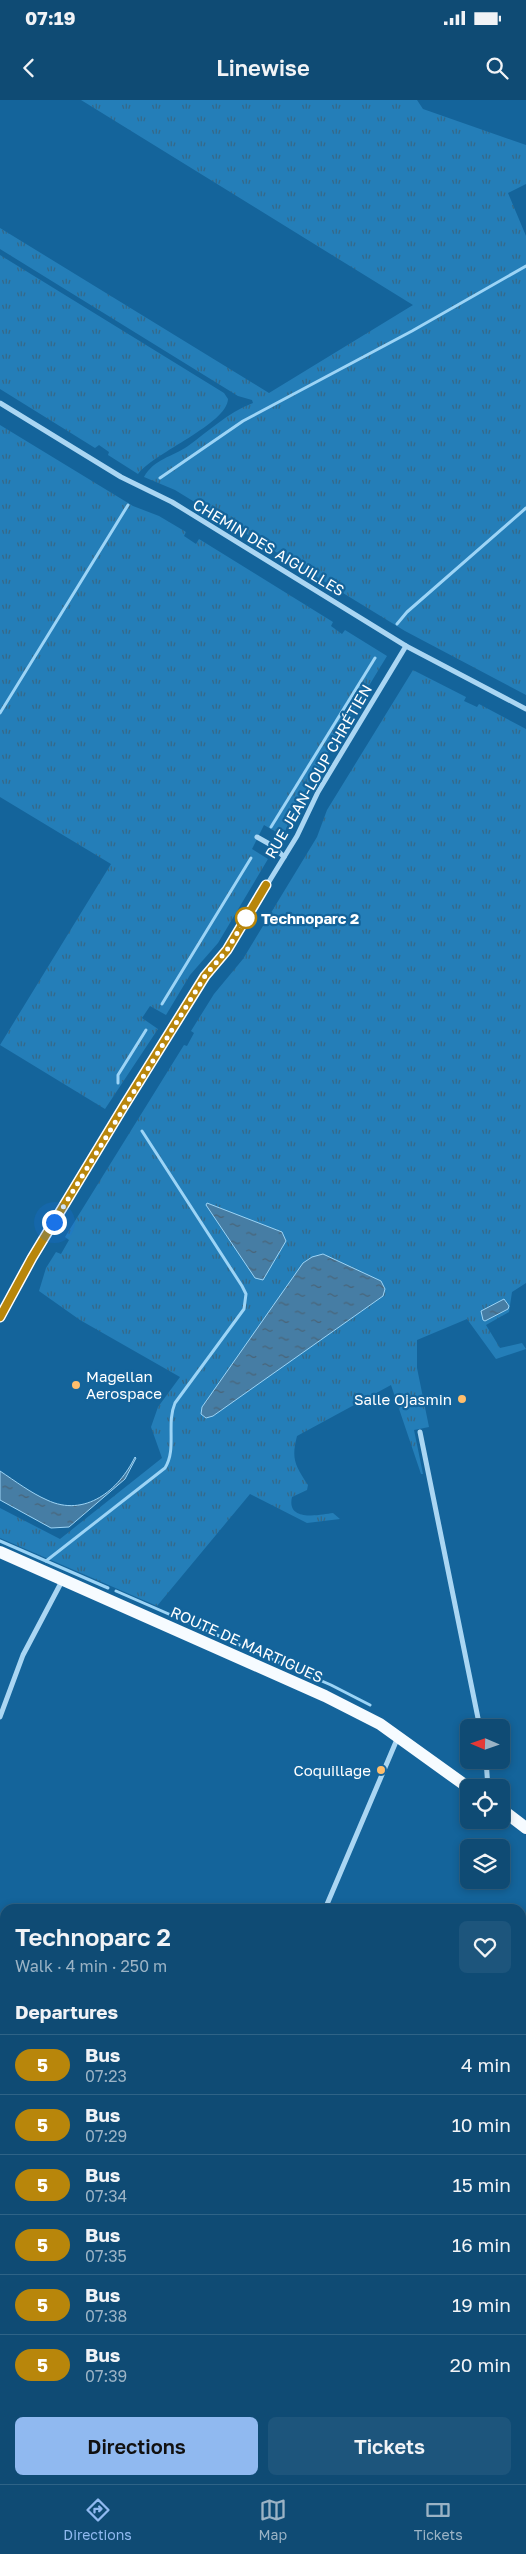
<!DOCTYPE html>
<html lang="en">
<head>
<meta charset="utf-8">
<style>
  :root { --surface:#0f4b74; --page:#1d557c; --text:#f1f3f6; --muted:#9bb3c5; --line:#2f6386; --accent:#90b9f0 }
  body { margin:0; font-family:"Golos Text",sans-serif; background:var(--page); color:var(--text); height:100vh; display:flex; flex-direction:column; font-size:19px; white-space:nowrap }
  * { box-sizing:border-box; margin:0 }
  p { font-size:16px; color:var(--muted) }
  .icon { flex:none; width:28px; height:28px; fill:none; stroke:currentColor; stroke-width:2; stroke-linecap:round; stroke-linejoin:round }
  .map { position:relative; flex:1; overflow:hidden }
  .sheet { position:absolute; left:0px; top:1804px; width:526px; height:581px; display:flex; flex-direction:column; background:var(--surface); border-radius:15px 15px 0 0; box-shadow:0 2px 8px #0003,0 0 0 1px var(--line) }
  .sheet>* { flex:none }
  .badge { padding:0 10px; border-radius:16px; font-size:18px; line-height:32px }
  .needle { width:32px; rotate:272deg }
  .controls { position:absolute; left:460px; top:1619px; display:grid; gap:10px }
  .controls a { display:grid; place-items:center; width:50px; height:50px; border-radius:8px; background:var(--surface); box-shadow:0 2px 8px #0003,0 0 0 1px var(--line); font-size:25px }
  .you { position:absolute; width:25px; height:25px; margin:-12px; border:4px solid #fff; border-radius:50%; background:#1a73e8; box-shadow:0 0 0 8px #1a73e833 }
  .map>.badge { position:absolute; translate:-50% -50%; box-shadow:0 0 0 2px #fff }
  h2 { padding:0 15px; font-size:19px; line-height:45px }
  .round { display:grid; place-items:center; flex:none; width:52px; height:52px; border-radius:8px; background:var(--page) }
  .headline { display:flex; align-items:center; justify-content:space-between; height:85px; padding:0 15px }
  h1 { font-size:24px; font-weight:600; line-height:38px }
  .cta { display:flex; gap:10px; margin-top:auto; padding:10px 15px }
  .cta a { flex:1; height:58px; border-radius:8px; background:var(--accent); color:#111; font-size:20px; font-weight:600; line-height:58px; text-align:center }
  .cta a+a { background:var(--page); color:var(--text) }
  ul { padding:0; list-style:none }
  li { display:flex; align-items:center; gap:15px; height:60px; padding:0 15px; border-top:1px solid var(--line) }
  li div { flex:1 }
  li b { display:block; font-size:19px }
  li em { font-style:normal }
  li .badge { min-width:55px; font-weight:700; text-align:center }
  .status { display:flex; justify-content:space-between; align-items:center; height:35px; padding:0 25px; background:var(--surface); direction:ltr }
  .status svg { height:14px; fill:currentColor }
  header { display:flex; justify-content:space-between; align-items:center; height:65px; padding:0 15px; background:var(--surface); font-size:22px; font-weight:600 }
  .tab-bar { display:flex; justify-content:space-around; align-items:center; height:70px; border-top:1px solid var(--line); background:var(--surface); font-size:14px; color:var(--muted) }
  .tab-bar a { display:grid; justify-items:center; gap:2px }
  .tab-bar .selected { color:var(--accent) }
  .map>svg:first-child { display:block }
  .grass { fill:url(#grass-tufts) }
  .forest { fill:url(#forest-firs) }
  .water { fill:url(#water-ripples); stroke:#9cd4f6 }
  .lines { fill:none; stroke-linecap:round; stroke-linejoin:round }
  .stream { stroke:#9cd4f6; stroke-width:3 }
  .street { stroke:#aad6f3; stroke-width:5 }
  .primary { stroke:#f6fbff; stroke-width:12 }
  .rail-casing { stroke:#fff; stroke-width:5 }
  .rail { stroke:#14649b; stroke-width:3; stroke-dasharray:9; stroke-linecap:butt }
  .line-casing { stroke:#fff; stroke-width:11 }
  .line { stroke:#b8860b; stroke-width:8 }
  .walk { stroke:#fff; stroke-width:5; stroke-dasharray:0 9 }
  .stop-dot { fill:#fff; stroke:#b8860b; stroke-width:2.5 }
  .poi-dot { fill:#ffbe6c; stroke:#14649b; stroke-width:2 }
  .labels { text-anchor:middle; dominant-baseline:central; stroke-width:4.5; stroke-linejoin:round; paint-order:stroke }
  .street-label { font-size:15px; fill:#fff; stroke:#14649b }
  .stop-label { font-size:15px; font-weight:bold; fill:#fff; stroke:#14649b; text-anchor:start }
  .poi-label { font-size:15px; fill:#fff; stroke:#14649b; text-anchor:end }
</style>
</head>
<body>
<div class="status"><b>07:19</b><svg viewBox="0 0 49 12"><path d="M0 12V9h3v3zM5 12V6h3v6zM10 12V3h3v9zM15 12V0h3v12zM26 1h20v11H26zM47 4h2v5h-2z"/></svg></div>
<header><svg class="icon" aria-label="back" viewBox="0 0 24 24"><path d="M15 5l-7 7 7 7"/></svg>Linewise<svg class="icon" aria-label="search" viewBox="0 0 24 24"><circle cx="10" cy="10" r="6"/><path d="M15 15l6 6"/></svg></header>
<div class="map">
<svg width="526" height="2384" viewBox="0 0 526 2384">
  <defs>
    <pattern id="grass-tufts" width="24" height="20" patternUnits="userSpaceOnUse" patternTransform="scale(1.25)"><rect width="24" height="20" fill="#247eb8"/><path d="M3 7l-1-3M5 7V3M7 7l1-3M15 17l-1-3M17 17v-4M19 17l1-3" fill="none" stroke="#366887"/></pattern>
    <pattern id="forest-firs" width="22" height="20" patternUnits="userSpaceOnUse" patternTransform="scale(1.25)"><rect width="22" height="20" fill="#247eb8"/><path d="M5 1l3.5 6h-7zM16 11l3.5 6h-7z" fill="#366887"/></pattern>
    <pattern id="water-ripples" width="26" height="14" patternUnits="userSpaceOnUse" patternTransform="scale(1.25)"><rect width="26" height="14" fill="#467da4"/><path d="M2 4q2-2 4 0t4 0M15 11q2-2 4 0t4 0" fill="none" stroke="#496478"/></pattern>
  </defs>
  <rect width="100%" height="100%" fill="#14649b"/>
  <g class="grass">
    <path d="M81,0H417L423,9L526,45V84L508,93L526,136V595L405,531L175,390L144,377C154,359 172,357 188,346C209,331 227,313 253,303L252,300L238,296L0,149V128L269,293L413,205Z"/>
    <path d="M0,155L224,293L228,299C227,324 155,352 138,374L108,355L109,352L99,345L95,348L0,289Z"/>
    <polygon points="0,325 133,406 159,416 186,432 184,436 196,444 199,439 333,522 331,526 342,534 345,530 387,556 297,704 283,736 264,725 252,749 268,759 218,843 190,875 166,915 150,906 142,918 158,929 105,1009 0,945 111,764 0,697"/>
    <path d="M413,570L466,597L464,601L477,607L479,604L526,629V1183L512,1192L509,1212L486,1225L500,1248L522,1243L526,1249L496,1259L467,1219L417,1240V1268L429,1327L414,1330L423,1374H421L391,1285L297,1336C291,1359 295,1365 308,1385L307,1390L292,1397C286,1422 320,1415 333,1413L340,1419L307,1423L250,1394L157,1506L0,1438V1408L60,1439L162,1358L151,1327L158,1307L180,1277L80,1220L39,1191L46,1168L56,1152L61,1154L69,1140L65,1137L184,945L187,946L194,933L191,931L214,894L243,859L317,737L327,710Z"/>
    <polygon points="5,1923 5,2045 0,2050 0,1928"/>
    <polygon points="0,2300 5,2303 5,2380 270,2380 271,2384 0,2384"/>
  </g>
  <g class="forest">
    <polygon points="0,2280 5,2280 5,2355 0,2356"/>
    <polygon points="526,2301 526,2384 271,2384 270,2381 521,2380 521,2303"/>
  </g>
  <g class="water">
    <polygon points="207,1103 282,1132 286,1141 263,1180 255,1178 206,1105"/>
    <polygon points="323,1154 381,1181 385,1189 383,1196 213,1316 206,1318 201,1314 202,1307 303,1163 312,1157"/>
    <polygon points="504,1199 509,1206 508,1209 485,1221 483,1220 481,1211"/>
    <path d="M135,1357L136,1358L125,1379L69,1427L51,1428L0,1400V1371C15,1381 31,1393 47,1400C85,1418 119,1390 135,1357Z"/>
    <polygon points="0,2134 5,2137 5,2167 0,2173"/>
  </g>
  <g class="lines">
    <g class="stream">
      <polyline points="160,378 243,321 412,231 526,166"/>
      <polyline points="397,524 407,512 526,408"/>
      <polyline points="0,613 128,405"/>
      <polyline points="271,727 375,558"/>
      <polyline points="162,904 251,758"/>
      <polyline points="118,983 118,975 146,930"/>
      <path d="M0,1441L46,1461L165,1368C177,1349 166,1324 175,1303L244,1209L246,1194L242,1186L142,1031"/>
      <polyline points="46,1461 108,1488"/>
      <polyline points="116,1491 331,1585 370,1605"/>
      <polyline points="0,2277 5,2274"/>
      <polyline points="521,2340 526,2339"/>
    </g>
    <g class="street">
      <polyline points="0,303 121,377 172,402 406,546 526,609"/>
      <polyline points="257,737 273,746 284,757"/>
      <polyline points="0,1217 31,1158 124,1006 205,876 227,850 297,736 318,692 406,546"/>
      <polyline points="420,1332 480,1628"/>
      <polyline points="0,1617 23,1555 62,1481"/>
      <polyline points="486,1660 488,1688"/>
      <polyline points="325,1809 398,1637"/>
    </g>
    <g class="primary">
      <polyline points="0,1452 325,1596 380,1624 469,1688"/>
      <polyline points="501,1709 526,1728"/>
    </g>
    <g class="rail-casing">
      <g id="rail">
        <polyline points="0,1836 5,1839"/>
        <polyline points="521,2193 526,2200"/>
      </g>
    </g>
    <use href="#rail" class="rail"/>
  </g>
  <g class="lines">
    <g class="line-casing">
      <polyline id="line" points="0,1217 32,1158 124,1006 205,876 227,850 266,785"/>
    </g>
    <use href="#line" class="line"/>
    <polyline class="walk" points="54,1122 205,876 227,850 246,818"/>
  </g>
  <circle class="stop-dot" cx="246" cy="818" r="10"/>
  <g class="poi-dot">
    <circle cx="76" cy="1285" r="5"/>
    <circle cx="462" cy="1299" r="5"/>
    <circle cx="381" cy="1670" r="5"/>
  </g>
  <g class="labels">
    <g class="street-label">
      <text transform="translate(269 447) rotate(31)">CHEMIN DES AIGUILLES</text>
      <text transform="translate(318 671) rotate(-60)">RUE JEAN-LOUP CHRÉTIEN</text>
      <text transform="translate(247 1544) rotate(24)">ROUTE DE MARTIGUES</text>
    </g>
    <g class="stop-label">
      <text x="261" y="818">Technoparc 2</text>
    </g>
    <g class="poi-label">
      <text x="86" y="1276" text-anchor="start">Magellan<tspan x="86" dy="17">Aerospace</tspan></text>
      <text x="452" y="1299">Salle Ojasmin</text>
      <text x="371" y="1670">Coquillage</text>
    </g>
  </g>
</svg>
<div class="controls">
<a><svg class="needle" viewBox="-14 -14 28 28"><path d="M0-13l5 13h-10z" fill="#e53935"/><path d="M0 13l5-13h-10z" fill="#9bb3c5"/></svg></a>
<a><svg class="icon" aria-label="locate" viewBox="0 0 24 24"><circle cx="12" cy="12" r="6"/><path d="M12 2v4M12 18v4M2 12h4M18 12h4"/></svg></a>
<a><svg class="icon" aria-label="layers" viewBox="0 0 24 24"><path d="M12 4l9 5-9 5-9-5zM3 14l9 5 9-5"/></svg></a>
</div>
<div class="you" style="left:54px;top:1122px"></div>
<section class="sheet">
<div class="headline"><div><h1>Technoparc 2</h1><p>Walk · 4 min · 250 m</p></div><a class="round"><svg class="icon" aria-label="heart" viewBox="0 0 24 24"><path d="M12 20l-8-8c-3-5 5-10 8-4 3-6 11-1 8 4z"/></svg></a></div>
<h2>Departures</h2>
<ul>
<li><span class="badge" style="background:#b8860b;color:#fff">5</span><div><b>Bus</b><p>07:23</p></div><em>4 min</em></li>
<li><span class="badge" style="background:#b8860b;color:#fff">5</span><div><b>Bus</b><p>07:29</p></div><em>10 min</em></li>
<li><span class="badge" style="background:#b8860b;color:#fff">5</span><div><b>Bus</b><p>07:34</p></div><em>15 min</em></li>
<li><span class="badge" style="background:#b8860b;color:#fff">5</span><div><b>Bus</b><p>07:35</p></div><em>16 min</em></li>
<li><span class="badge" style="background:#b8860b;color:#fff">5</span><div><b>Bus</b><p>07:38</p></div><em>19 min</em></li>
<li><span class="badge" style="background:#b8860b;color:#fff">5</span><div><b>Bus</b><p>07:39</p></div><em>20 min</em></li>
</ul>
<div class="cta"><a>Directions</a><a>Tickets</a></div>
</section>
</div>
<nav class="tab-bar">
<a class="selected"><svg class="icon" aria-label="directions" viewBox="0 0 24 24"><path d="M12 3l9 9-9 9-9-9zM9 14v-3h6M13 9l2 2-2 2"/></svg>Directions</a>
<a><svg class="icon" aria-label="map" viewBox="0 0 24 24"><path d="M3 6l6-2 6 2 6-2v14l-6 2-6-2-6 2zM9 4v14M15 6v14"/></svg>Map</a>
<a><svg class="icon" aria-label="tickets" viewBox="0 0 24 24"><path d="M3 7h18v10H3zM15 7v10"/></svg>Tickets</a>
</nav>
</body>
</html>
